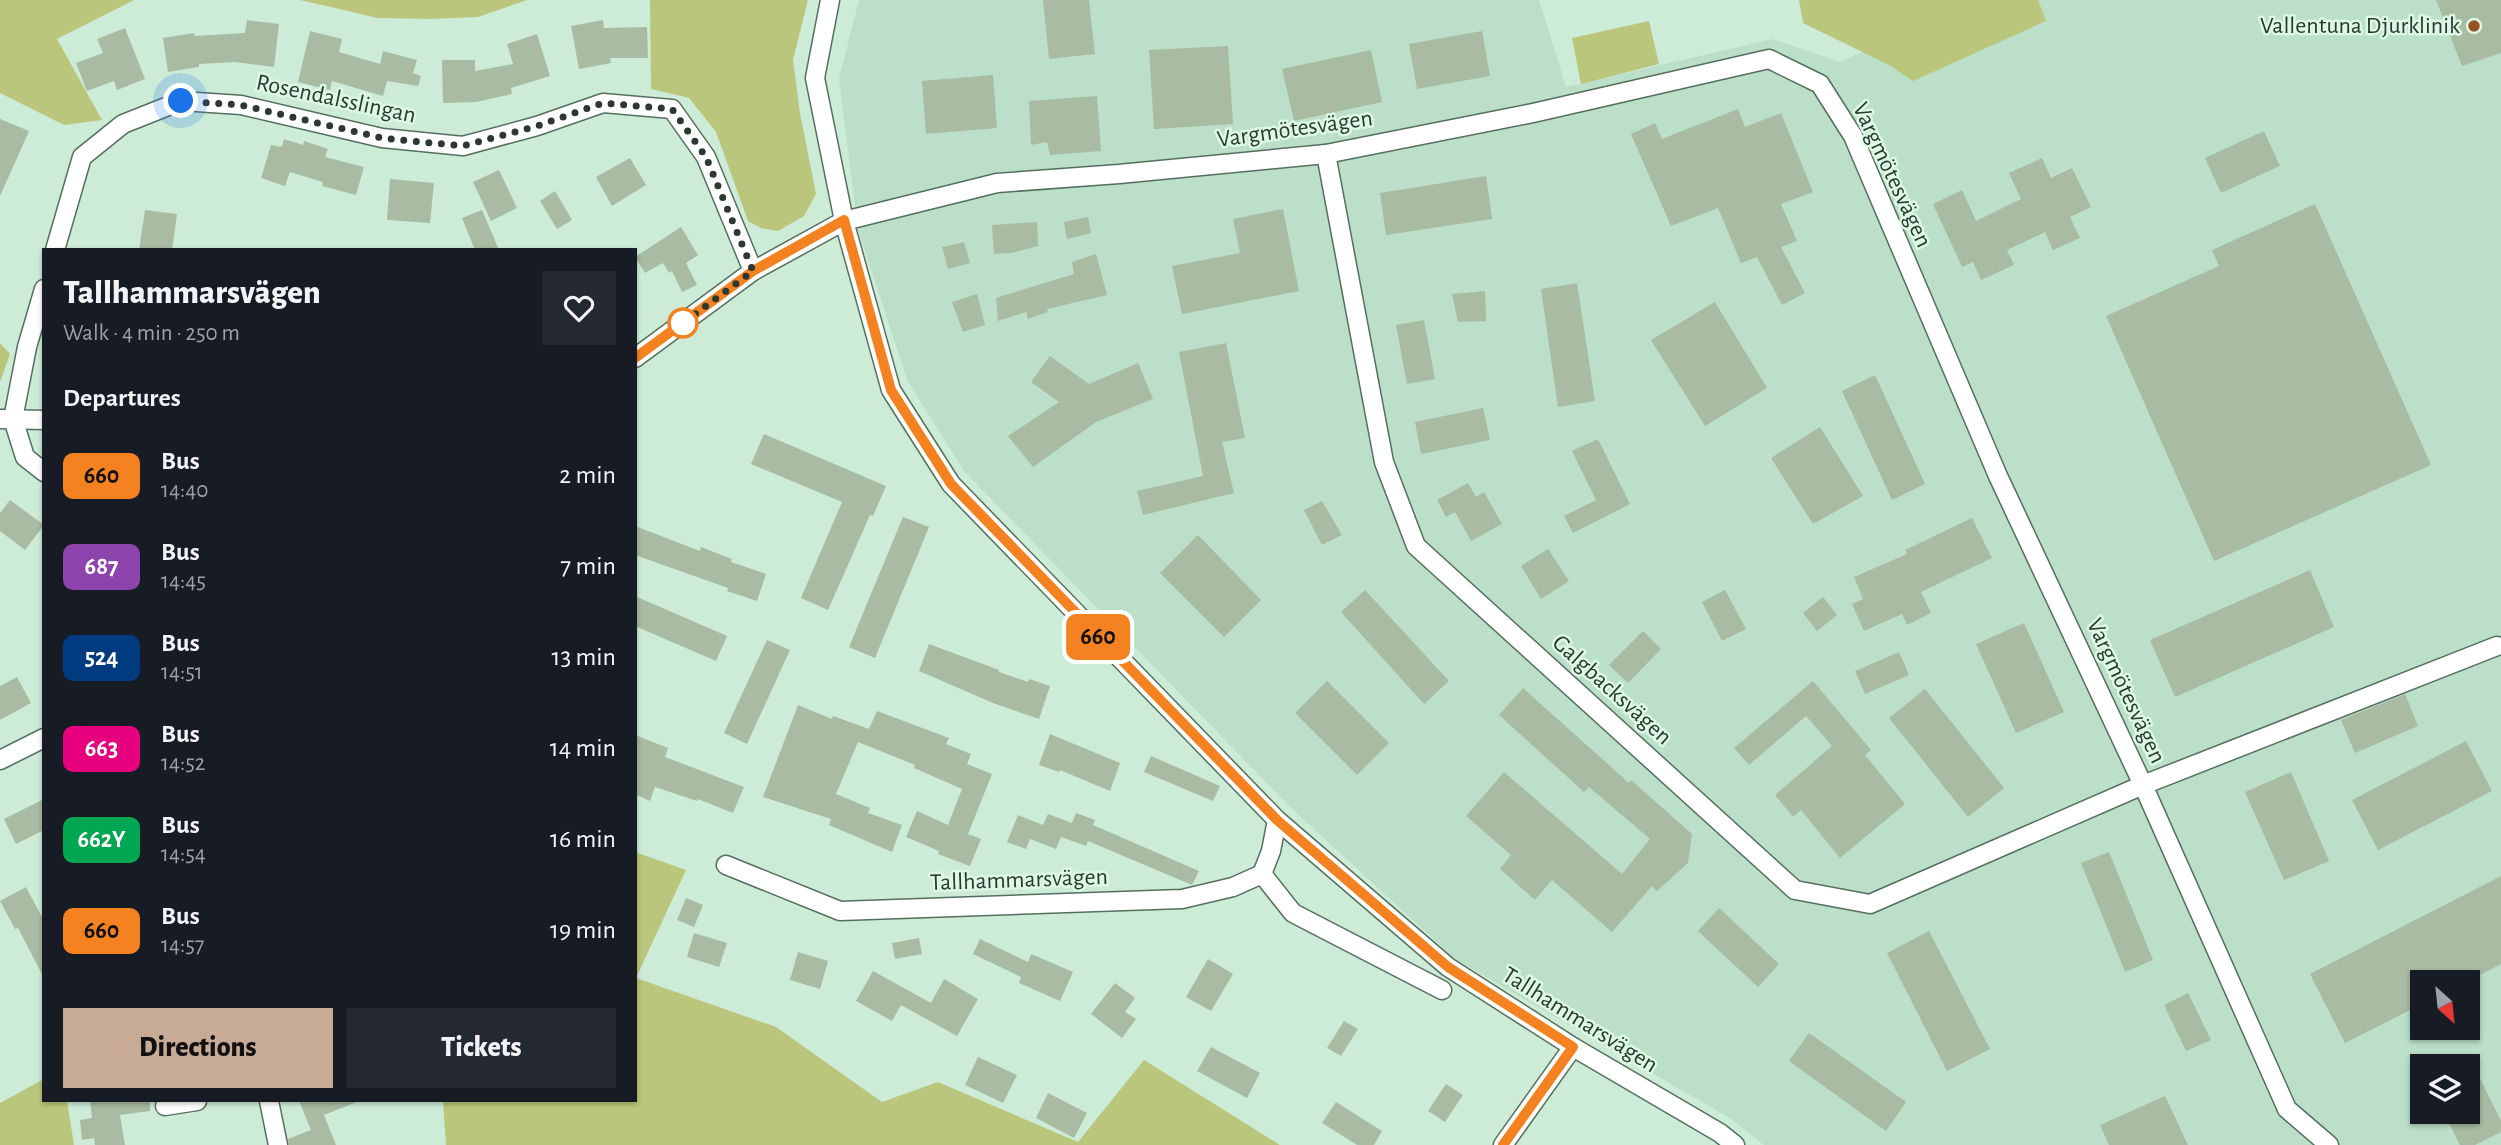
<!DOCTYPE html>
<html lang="en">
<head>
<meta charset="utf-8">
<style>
  :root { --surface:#171b24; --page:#242831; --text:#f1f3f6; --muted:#9ea1a6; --accent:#c8ab97 }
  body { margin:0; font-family:"Alegreya Sans",sans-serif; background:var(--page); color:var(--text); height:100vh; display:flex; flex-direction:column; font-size:26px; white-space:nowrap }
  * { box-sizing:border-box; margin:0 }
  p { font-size:23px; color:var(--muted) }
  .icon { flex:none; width:38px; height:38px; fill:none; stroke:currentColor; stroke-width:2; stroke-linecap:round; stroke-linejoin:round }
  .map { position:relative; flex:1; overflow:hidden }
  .side { position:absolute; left:42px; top:248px; width:595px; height:854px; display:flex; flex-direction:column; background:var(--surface); border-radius:0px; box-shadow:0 2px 5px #0004 }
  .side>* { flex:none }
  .badge { padding:0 14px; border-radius:10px; font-size:24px; line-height:46px }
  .needle { width:46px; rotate:153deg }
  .fabs { position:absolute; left:2410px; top:970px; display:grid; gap:14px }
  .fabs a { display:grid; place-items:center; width:70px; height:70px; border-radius:0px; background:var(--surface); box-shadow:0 2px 5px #0004; font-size:35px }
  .you { position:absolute; width:35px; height:35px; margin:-18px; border:5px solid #fff; border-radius:50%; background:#1a73e8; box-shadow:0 0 0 10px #1a73e833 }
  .map>.badge { position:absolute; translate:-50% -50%; box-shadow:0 0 0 4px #fff }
  h2 { padding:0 21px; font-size:26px; line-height:63px }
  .round { display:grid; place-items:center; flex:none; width:74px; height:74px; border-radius:0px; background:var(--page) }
  .headline { display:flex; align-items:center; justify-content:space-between; height:119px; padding:0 21px }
  h1 { font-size:33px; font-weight:800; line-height:52px }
  .cta { display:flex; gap:14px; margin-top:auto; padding:14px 21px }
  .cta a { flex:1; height:80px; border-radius:0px; background:var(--accent); color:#111; font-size:28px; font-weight:800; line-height:80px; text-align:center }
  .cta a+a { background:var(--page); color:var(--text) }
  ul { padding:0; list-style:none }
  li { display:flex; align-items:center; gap:21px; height:91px; padding:0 21px }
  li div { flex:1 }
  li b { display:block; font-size:26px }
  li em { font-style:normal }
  li .badge { min-width:77px; font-weight:700; text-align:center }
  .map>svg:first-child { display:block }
  .built { fill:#bbdfc8; fill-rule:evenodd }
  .green { fill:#bac67b }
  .building { fill:#a9bba2 }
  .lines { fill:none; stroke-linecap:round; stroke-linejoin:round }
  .minor-casing { stroke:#556f5f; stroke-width:21 }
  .minor { stroke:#fff; stroke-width:18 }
  .line-casing { stroke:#fff; stroke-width:16 }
  .line { stroke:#f58220; stroke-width:10 }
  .walk { stroke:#2c3830; stroke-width:7; stroke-dasharray:0 12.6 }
  .poi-dot { fill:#955322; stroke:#dbf9e5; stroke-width:2.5 }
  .stop-dot { fill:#fff; stroke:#f58220; stroke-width:3.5 }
  .labels { text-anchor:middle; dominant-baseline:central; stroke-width:5; stroke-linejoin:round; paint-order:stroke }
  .poi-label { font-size:24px; fill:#2c3830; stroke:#dbf9e5; text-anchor:end }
  .street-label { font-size:24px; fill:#2c3830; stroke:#dbf9e5 }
</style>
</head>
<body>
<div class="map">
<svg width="2501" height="1145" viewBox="0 0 2501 1145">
  <rect width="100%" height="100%" fill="#cdecd8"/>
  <path class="built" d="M859,0H1539L1566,87L1773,39L1840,62L1972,0H2501V1145H1764L1730,1118L1455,959L1290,807L965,472L908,382L858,230L839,79ZM2422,982H2468V1027H2422ZM2422,1066H2468V1111H2422Z"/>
  <g class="green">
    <polygon points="0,0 134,0 57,39 102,120 64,125 0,93"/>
    <polygon points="300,0 527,0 478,17 431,19 378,18"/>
    <polygon points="650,0 808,0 793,60 800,113 816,194 804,216 778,231 761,228 748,221 716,132 689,98 651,89"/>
    <polygon points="1799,0 2038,0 2046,21 1913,81 1891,66 1803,23"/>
    <polygon points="1649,21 1659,64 1581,84 1572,38"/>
    <polygon points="0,343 10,354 0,382"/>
    <polygon points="635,852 686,870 636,978 776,1027 882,1102 938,1082 1078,1142 1144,1060 1280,1145 446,1145 443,1101 635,1101"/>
    <polygon points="44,1079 44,1101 67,1101 74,1145 0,1145 0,1103"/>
  </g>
  <g class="building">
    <polygon points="1043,0 1089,0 1095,54 1049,59"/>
    <polygon points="2436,0 2501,0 2501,53 2462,66"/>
    <polygon points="247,20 279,24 274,67 235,62 199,64 199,67 168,72 163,38 194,33 195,36 245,33"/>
    <polygon points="603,20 604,28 647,27 648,58 610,58 611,63 579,69 571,26"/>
    <polygon points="125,28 145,79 117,90 114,81 87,91 76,63 103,53 97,39"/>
    <polygon points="310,31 342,39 339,52 380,64 383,51 417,60 413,73 421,76 418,86 387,81 383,96 332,81 330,90 298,82"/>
    <polygon points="1482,31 1490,76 1417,89 1409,44"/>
    <polygon points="537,34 550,76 511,88 512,94 476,102 443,103 442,60 475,60 475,71 513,64 507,44"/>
    <polygon points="1228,46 1233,124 1154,129 1149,50"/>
    <polygon points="1371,50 1382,102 1294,121 1282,69"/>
    <polygon points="993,75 997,128 926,134 922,81"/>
    <polygon points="1097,96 1101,151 1050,155 1047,142 1031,145 1029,101"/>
    <polygon points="1738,109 1745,127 1781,113 1813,192 1781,204 1797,241 1781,247 1805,293 1782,305 1757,257 1741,263 1718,208 1671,226 1631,134 1655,123 1662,139"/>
    <polygon points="0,119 29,131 0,196"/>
    <polygon points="2264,131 2280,166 2221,193 2205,158"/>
    <polygon points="284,139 303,145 304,141 328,149 325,157 364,167 356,195 322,186 323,182 290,172 285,186 261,178 271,145 282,147"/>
    <polygon points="630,158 646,185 612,206 596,177"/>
    <polygon points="2042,158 2051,178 2072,168 2091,207 2070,217 2080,238 2053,250 2045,232 2007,250 2014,265 1981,280 1973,262 1962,267 1933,204 1962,190 1976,221 2021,199 2009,173"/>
    <polygon points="499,170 517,208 491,221 473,182"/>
    <polygon points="1486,176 1492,219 1386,235 1380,193"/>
    <polygon points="390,179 434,183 430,223 387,220"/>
    <polygon points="555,191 572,220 557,229 540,201"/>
    <polygon points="2315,204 2431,465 2214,561 2106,316 2219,266 2212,250"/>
    <polygon points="1283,209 1299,291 1182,314 1172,266 1240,253 1233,219"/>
    <polygon points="145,210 177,214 172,250 139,250"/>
    <polygon points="482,210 499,250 475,250 462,218"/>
    <polygon points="1088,217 1091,233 1067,239 1064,222"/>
    <polygon points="1037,222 1038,246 1011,253 994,254 992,225"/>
    <polygon points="681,227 698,255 686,263 697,285 682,292 672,271 669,273 663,263 645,273 635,257"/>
    <polygon points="964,242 970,263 948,269 942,247"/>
    <polygon points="1096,254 1107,295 1047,309 1048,312 1028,319 1026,312 998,321 996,298 1074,274 1072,262"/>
    <polygon points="1577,283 1595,401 1558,407 1541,289"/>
    <polygon points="1485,291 1486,321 1458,322 1452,294"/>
    <polygon points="977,294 985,325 963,332 952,302"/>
    <polygon points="1715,302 1767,388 1705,426 1651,340"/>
    <polygon points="1424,320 1435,379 1407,384 1396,325"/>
    <polygon points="1226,343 1245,438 1222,442 1234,493 1143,515 1137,491 1203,476 1179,352"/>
    <polygon points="1050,356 1089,384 1138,363 1153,399 1096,422 1033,467 1008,436 1059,402 1031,382"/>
    <polygon points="1875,375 1925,484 1892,500 1842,391"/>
    <polygon points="1483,408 1490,440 1421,454 1415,422"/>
    <polygon points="1820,427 1863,496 1813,524 1771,458"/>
    <polygon points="764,434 886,486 873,516 870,515 828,610 801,598 842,502 751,464"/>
    <polygon points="1598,439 1630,504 1573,533 1564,516 1596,500 1572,451"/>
    <polygon points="1468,483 1476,497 1484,492 1502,524 1471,541 1455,512 1446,517 1437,500"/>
    <polygon points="10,500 44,525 25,550 0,531 0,513"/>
    <polygon points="1322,501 1342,535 1322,545 1304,510"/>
    <polygon points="903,517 929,527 875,658 849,647"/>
    <polygon points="1972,518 1992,558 1921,592 1931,613 1907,625 1902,614 1864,631 1852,604 1863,599 1854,577 1907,554 1905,550"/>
    <polygon points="635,526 700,551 701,547 732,559 731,562 766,574 757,601 727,591 728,588 635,555"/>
    <polygon points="1198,535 1261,600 1224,637 1160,573"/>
    <polygon points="1548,549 1569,581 1541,599 1521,566"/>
    <polygon points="2310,570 2334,627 2175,697 2150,640"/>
    <polygon points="1365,590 1449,681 1424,704 1341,612"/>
    <polygon points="1725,590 1746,629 1722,641 1702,602"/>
    <polygon points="635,596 727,636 716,661 635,626"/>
    <polygon points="1823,597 1837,615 1817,631 1803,613"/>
    <polygon points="2024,623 2064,712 2016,733 1976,644"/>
    <polygon points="1643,631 1661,649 1628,683 1609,665"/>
    <polygon points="767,640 790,650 747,744 724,733"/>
    <polygon points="929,644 999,670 999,672 1028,682 1029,679 1050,686 1039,719 993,703 919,671"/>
    <polygon points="1899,652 1909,675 1865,694 1855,671"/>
    <polygon points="17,677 31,703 0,720 0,686"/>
    <polygon points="1327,681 1389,743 1357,775 1295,713"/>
    <polygon points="1813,681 1871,750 1865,755 1905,804 1840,858 1801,810 1793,817 1775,795 1832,746 1806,716 1749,765 1734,748"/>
    <polygon points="1523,688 1629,783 1631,780 1692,834 1688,863 1657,891 1652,886 1612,932 1552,880 1535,900 1500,869 1511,855 1466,816 1504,772 1622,874 1650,839 1589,787 1584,792 1499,715"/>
    <polygon points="1925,689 2004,788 1968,817 1889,718"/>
    <polygon points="2405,694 2418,726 2355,753 2341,720"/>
    <polygon points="798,705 832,719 833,716 869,729 877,711 949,738 946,744 971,754 967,764 992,774 968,834 981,839 970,866 938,854 939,851 906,837 917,811 948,825 962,789 914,768 915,765 858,742 836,794 870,808 868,813 902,825 892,852 829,825 831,819 763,797"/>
    <polygon points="1050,734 1120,763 1110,791 1060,770 1059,772 1039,765"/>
    <polygon points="635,735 668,748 665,757 744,787 733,813 698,799 697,801 655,787 650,801 635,794"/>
    <polygon points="2466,741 2492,791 2378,850 2352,800"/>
    <polygon points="1151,756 1220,786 1213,801 1144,772"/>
    <polygon points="2291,772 2329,861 2284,880 2245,792"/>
    <polygon points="44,799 44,830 16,844 4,819"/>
    <polygon points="1076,813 1095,820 1093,825 1199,871 1192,885 1088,841 1086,846 1061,837 1056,849 1030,839 1026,849 1007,842 1018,815 1043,825 1048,814 1072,823"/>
    <polygon points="2109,852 2153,960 2125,972 2081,863"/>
    <polygon points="2501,876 2501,964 2466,982 2422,982 2422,1004 2345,1043 2310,974"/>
    <polygon points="26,887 44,921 44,978 18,928 15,929 0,901"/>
    <polygon points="686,898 703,905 694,927 677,920"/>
    <polygon points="1719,908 1779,964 1758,987 1698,931"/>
    <polygon points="1929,931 1990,1049 1947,1071 1887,953"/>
    <polygon points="694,933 727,943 719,967 687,957"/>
    <polygon points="919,938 922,954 895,959 892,943"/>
    <polygon points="980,939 1028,962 1031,954 1073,972 1060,1001 1019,983 1021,977 973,954"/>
    <polygon points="798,952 828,961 820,989 790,980"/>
    <polygon points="1208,959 1233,974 1211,1011 1186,997"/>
    <polygon points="873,971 931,1003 944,979 978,999 957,1036 901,1005 892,1021 856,1001"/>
    <polygon points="1115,983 1135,998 1125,1012 1136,1019 1122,1038 1091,1014"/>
    <polygon points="2188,993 2211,1040 2186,1051 2164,1005"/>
    <polygon points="1344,1021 1358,1029 1341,1056 1327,1048"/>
    <polygon points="1809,1033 1906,1102 1886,1131 1789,1061"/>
    <polygon points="1211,1047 1260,1073 1247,1098 1197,1071"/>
    <polygon points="2468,1054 2501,1121 2501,1132 2475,1145 2460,1145 2443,1111 2468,1111"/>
    <polygon points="978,1057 1017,1075 1003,1103 965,1085"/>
    <polygon points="1446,1084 1463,1095 1445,1122 1428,1111"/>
    <polygon points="1048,1093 1087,1113 1074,1138 1036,1118"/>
    <polygon points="2165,1096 2188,1145 2109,1145 2100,1125"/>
    <polygon points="90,1101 150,1101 150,1111 120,1115 125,1145 95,1145 94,1138 82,1140 80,1120 92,1118"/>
    <polygon points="299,1101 357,1101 357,1102 324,1115 336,1145 289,1145 288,1139 311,1130"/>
    <polygon points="1336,1102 1382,1131 1374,1145 1357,1145 1322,1123"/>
  </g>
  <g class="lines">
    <g class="minor-casing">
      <g id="minor">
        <polyline points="830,0 815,78 844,221 891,390 951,484 1277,820 1448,967 1573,1047 1720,1133 1735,1145"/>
        <polyline points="1326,154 1384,462 1416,546 1795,890 1870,904 2143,785 2497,646"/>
        <polyline points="55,250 82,157 123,124 181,101 241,105 382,138 463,146 537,126 603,103 672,109 706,157 753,271"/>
        <polyline points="44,289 27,347 13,419 25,457 44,472"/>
        <polyline points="635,358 753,271 844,221 997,183 1119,174 1326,154 1533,113 1769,59 1820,84 1853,136 1998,476 2143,785 2287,1109 2329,1145"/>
        <polyline points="0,419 44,420"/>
        <polyline points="0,760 44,738"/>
        <polyline points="726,865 840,911 1182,899 1233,887 1262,874 1271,851 1277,820"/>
        <polyline points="1262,874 1293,913 1442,990"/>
        <polyline points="269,1101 278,1145"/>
        <polyline points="165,1106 197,1101"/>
        <polyline points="1503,1145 1573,1047"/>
      </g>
    </g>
    <use href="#minor" class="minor"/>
  </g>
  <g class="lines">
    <g class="line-casing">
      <polyline id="line" points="635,358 753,271 844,220 891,390 951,484 1277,820 1448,967 1573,1047 1503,1145"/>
    </g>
    <use href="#line" class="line"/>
    <polyline class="walk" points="181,101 241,105 382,138 463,146 537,126 603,103 672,109 706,157 753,271 683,323"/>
  </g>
  <circle class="poi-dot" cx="2474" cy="26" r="7"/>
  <circle class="stop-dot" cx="683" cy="323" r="14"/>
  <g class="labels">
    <g class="poi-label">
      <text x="2460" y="26">Vallentuna Djurklinik</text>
    </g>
    <g class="street-label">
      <text transform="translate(336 99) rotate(12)">Rosendalsslingan</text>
      <text transform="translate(1295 129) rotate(-8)">Vargmötesvägen</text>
      <text transform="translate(1892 175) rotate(65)">Vargmötesvägen</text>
      <text transform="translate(1612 690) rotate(42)">Galgbacksvägen</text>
      <text transform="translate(2126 691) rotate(65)">Vargmötesvägen</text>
      <text transform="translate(1019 880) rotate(-2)">Tallhammarsvägen</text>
      <text transform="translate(1580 1020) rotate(32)">Tallhammarsvägen</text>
    </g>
  </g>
</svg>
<div class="fabs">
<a><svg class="needle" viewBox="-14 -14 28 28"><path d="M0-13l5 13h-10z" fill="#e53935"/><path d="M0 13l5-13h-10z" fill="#9ea1a6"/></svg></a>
<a><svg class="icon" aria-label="layers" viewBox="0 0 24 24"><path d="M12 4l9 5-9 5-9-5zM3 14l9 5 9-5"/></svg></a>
</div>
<div class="you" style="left:181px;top:101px"></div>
<b class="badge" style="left:1098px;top:637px;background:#f58220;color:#111">660</b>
<section class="side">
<div class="headline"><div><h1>Tallhammarsvägen</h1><p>Walk · 4 min · 250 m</p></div><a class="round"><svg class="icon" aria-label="heart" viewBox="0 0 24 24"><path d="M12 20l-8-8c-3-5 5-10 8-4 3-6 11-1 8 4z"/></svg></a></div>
<h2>Departures</h2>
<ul>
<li><span class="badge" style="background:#f58220;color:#111">660</span><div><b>Bus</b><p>14:40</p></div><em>2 min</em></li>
<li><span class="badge" style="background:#8e44ad;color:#fff">687</span><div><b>Bus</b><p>14:45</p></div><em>7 min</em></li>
<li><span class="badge" style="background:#003b80;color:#fff">524</span><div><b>Bus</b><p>14:51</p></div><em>13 min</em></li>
<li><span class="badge" style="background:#e6007e;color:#fff">663</span><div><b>Bus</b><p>14:52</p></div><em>14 min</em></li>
<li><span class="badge" style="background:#00a651;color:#fff">662Y</span><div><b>Bus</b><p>14:54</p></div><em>16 min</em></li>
<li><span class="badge" style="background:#f58220;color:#111">660</span><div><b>Bus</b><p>14:57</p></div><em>19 min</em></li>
</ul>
<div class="cta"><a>Directions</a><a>Tickets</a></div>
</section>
</div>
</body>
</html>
